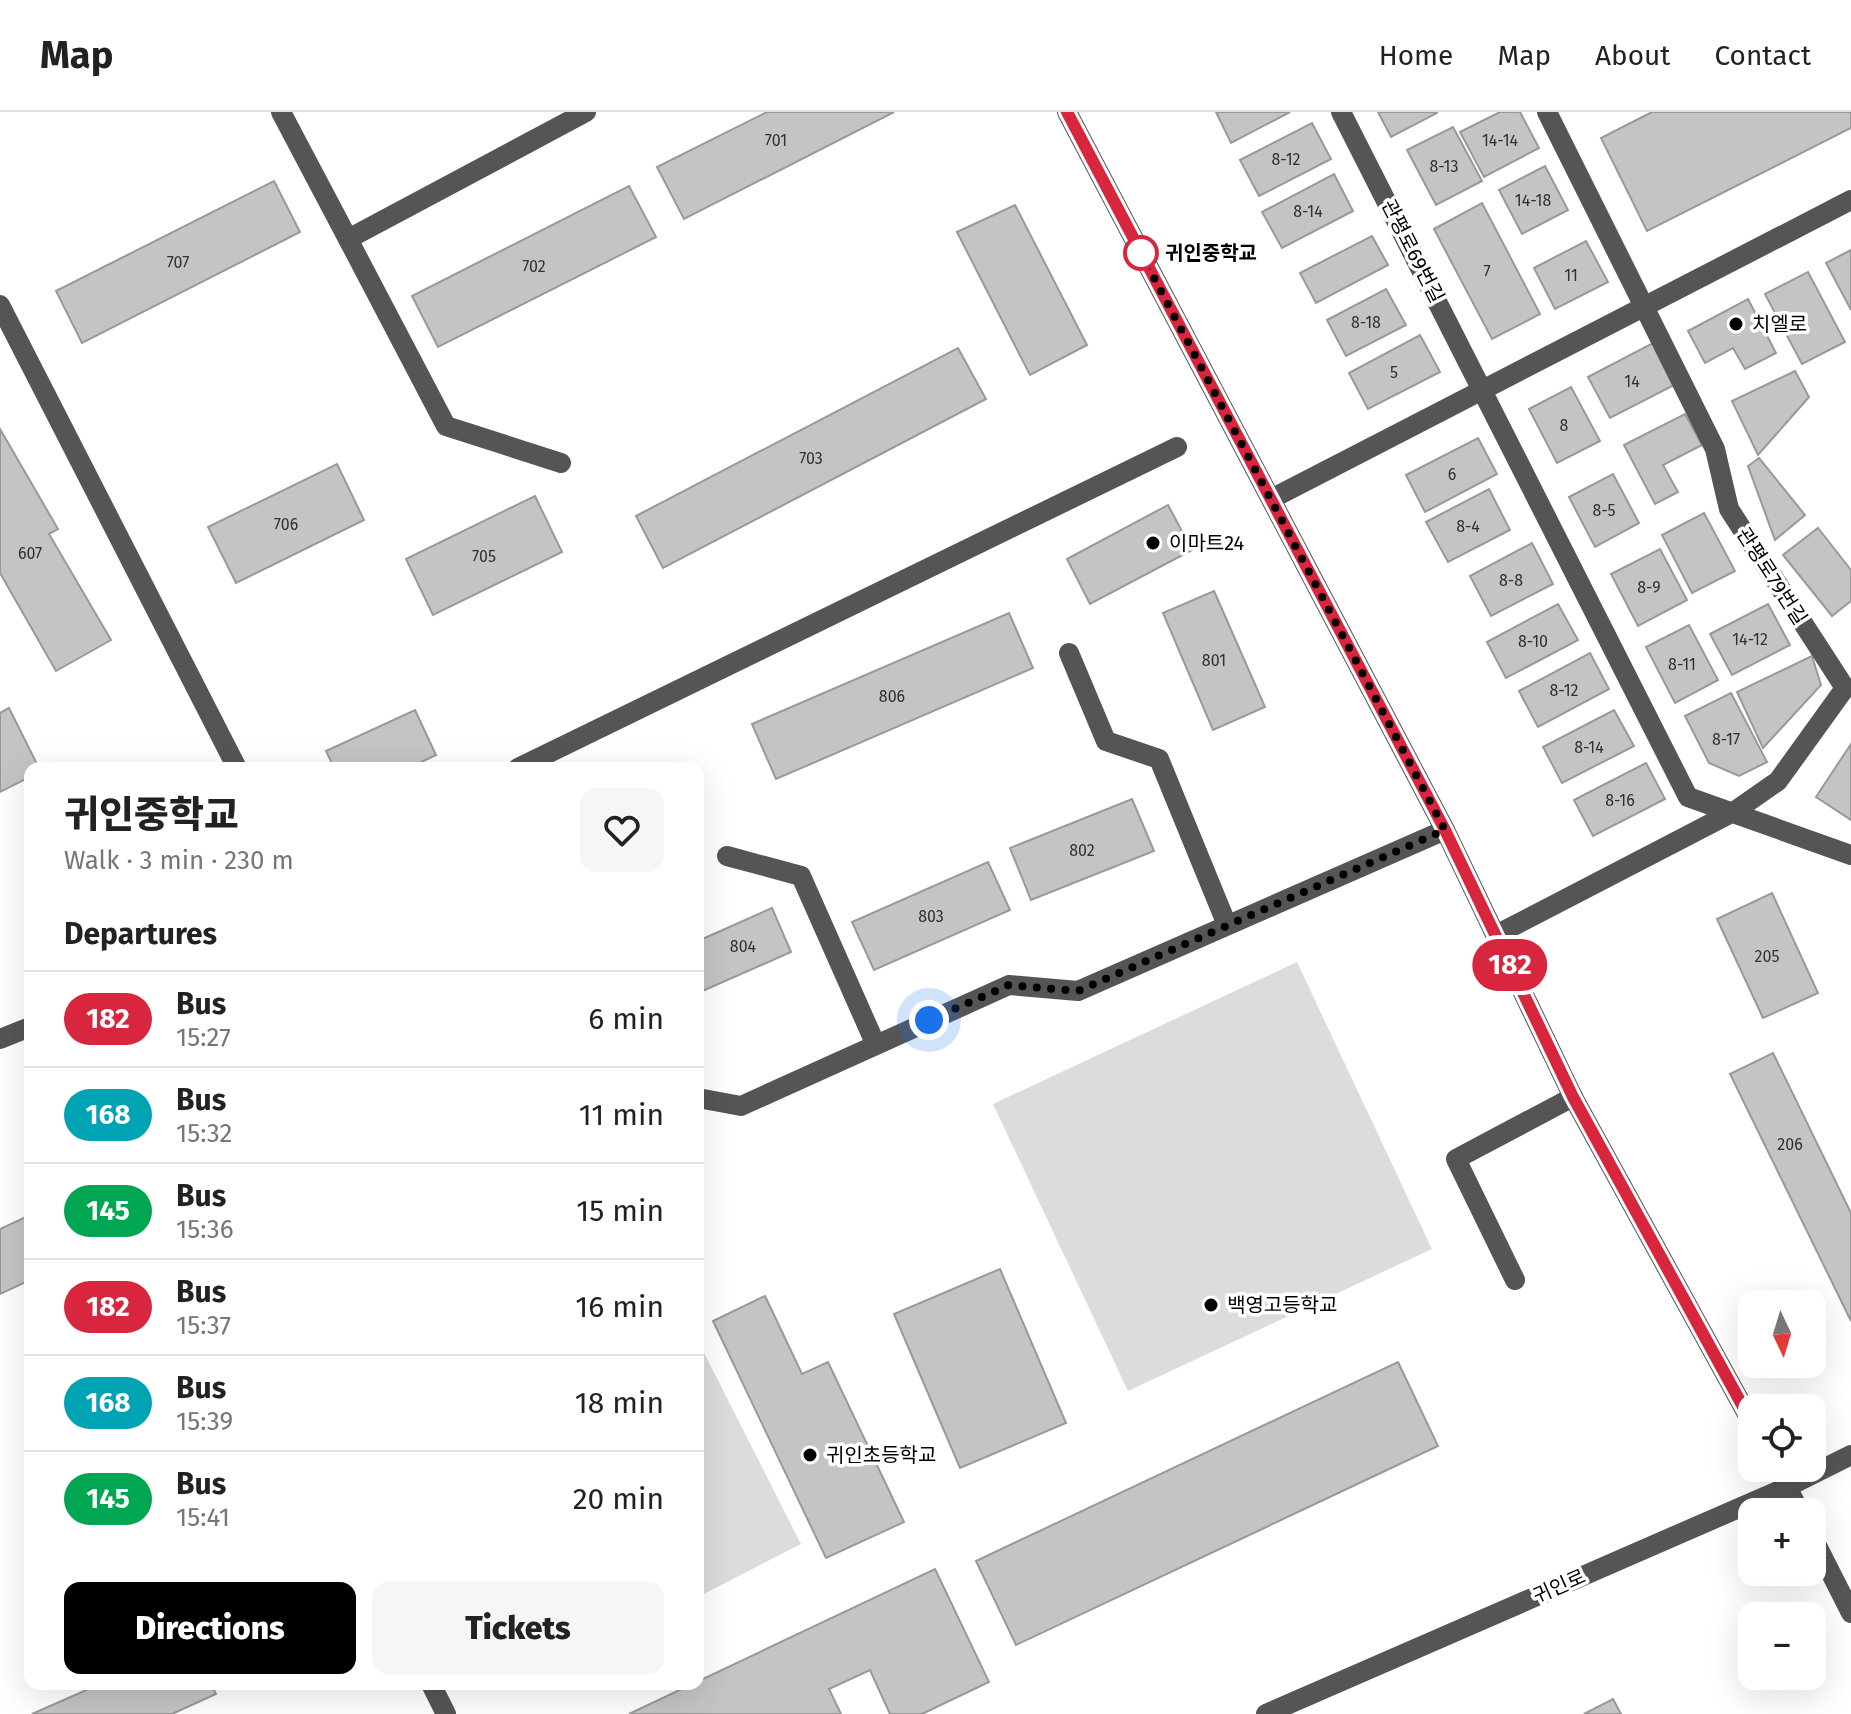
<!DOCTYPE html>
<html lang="en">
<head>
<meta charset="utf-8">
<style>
  :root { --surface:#fff; --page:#f6f6f6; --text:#222; --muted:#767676; --line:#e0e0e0; --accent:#000 }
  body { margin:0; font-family:"Fira Sans","Noto Sans KR",sans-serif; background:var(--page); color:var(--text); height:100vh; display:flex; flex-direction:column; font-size:30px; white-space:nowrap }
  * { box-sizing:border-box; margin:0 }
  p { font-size:26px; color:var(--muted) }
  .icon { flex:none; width:44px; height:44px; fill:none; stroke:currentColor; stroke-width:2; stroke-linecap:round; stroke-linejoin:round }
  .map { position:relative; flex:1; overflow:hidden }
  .side { position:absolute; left:24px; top:650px; width:680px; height:928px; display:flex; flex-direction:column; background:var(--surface); border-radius:16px; box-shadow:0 8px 32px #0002 }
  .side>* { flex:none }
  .badge { padding:0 16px; border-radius:26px; font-size:28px; line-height:52px }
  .needle { width:52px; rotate:176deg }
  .fabs { position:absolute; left:1738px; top:1178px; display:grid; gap:16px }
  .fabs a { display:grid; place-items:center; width:88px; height:88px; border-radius:16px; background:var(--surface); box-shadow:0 8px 32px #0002; font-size:40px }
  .you { position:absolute; width:40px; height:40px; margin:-20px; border:6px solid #fff; border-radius:50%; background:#1a73e8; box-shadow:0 0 0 12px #1a73e833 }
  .map>.badge { position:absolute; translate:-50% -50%; box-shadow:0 0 0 4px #fff }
  h2 { padding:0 40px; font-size:30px; line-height:72px }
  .round { display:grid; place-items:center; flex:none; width:84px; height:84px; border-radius:16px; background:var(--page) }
  .overview { display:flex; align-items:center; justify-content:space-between; height:136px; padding:0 40px }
  h1 { font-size:38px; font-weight:800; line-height:60px }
  .cta { display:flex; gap:16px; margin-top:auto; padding:16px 40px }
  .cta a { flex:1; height:92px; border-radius:16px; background:var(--accent); color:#fff; font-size:32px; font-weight:800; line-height:92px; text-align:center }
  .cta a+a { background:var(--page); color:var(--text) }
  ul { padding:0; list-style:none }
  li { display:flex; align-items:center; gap:24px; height:96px; padding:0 40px; border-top:2px solid var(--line) }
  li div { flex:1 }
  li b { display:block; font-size:30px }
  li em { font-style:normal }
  li .badge { min-width:88px; font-weight:700; text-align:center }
  header { display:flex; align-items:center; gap:48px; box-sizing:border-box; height:112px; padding:0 40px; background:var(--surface); border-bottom:2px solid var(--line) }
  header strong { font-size:38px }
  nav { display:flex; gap:44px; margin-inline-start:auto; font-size:28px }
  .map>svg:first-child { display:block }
  .green { fill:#dcdcdc }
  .building { fill:#c4c4c4; stroke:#999; stroke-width:2 }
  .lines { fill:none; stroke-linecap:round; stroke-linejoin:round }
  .minor { stroke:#555; stroke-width:20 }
  .line-casing { stroke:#fff; stroke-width:18 }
  .line { stroke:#d7263d; stroke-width:12 }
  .walk { stroke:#000; stroke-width:8; stroke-dasharray:0 14.4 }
  .stop-dot { fill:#fff; stroke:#d7263d; stroke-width:4 }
  .poi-dot { fill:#000; stroke:#fff; stroke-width:3 }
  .labels { text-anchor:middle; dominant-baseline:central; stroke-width:7; stroke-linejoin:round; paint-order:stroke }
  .number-label { font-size:16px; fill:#313131 }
  .street-label { font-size:20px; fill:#000; stroke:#fff }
  .stop-label { font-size:20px; font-weight:bold; fill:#000; stroke:#fff; text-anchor:start }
  .poi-label { font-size:20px; fill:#000; stroke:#fff; text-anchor:start }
</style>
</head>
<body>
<header>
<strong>Map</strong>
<nav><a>Home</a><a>Map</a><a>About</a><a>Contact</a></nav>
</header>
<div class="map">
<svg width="1851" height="1602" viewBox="0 0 1851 1602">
  <rect width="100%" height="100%" fill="#fff"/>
  <g class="green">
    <polygon points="1297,850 1432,1137 1128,1279 993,992"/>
    <polygon points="700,1233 801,1432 698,1485 698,1234"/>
  </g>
  <g class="building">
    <polygon points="767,0 894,0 684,107 657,55"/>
    <polygon points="1216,0 1290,0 1231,31"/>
    <polygon points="1378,0 1437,0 1437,1 1391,25"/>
    <polygon points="1500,0 1520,0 1539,36 1484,65 1460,20"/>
    <polygon points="1652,0 1851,0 1851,16 1647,119 1601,26"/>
    <polygon points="1312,11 1331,47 1259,84 1240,48"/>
    <polygon points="1453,15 1482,69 1436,93 1407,38"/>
    <polygon points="1545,54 1568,98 1522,122 1499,78"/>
    <polygon points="1334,62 1353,99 1282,136 1262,100"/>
    <polygon points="274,69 300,120 82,231 56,179"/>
    <polygon points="629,74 656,125 438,235 412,184"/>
    <polygon points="1482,91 1540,202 1492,227 1434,117"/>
    <polygon points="1015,93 1087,233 1030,263 957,120"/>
    <polygon points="1372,124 1388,153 1316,191 1300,161"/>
    <polygon points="1586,129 1608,170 1555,197 1534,156"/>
    <polygon points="1851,138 1851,198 1826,151"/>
    <polygon points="1808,160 1845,230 1802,252 1765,182"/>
    <polygon points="1386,177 1406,213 1346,244 1327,208"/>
    <polygon points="1748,187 1776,241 1745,257 1733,236 1705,251 1688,219"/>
    <polygon points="1420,223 1440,260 1368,297 1349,261"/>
    <polygon points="1653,231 1676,272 1610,306 1588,265"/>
    <polygon points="958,236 986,287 663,456 636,404"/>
    <polygon points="1795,259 1809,285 1758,343 1732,289"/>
    <polygon points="1571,275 1600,329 1557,351 1529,297"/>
    <polygon points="1685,302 1702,333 1663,353 1678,380 1655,392 1624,333"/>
    <polygon points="0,317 58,417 49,422 111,528 56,559 0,461"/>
    <polygon points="1478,326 1497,362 1425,400 1406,363"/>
    <polygon points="1759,346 1805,403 1775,428 1748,354"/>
    <polygon points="337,352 364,408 236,471 208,415"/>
    <polygon points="1613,362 1639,411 1595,435 1569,385"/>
    <polygon points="1489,377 1510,418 1448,450 1426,410"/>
    <polygon points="535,384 562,440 433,503 406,447"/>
    <polygon points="1168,393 1192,438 1090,492 1067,447"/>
    <polygon points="1704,401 1735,459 1692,481 1662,423"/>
    <polygon points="1818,416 1851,458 1851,489 1832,504 1783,443"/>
    <polygon points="1532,431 1553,472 1491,504 1470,464"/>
    <polygon points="1660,437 1687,488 1638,514 1611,462"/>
    <polygon points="1214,479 1265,595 1213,618 1163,501"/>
    <polygon points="1558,492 1578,528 1506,566 1487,530"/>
    <polygon points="1768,492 1790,533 1732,563 1710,522"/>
    <polygon points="1009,501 1033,556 776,667 752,612"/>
    <polygon points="1689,513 1718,568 1675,591 1646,535"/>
    <polygon points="1590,541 1609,577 1538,615 1519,579"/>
    <polygon points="1812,544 1821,573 1763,636 1737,580"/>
    <polygon points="1731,581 1767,650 1739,664 1709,651 1685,604"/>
    <polygon points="9,596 39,656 30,656 30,665 0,680 0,601"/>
    <polygon points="415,598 436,643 409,656 334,656 326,639"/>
    <polygon points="1614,598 1634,634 1562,671 1543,635"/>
    <polygon points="1851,632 1851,708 1816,685"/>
    <polygon points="1646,651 1665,687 1593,724 1574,688"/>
    <polygon points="1132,687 1154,739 1031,788 1010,736"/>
    <polygon points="988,750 1010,798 874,858 852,810"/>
    <polygon points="1772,781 1818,881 1763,906 1717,807"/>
    <polygon points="772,796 791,840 698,881 698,829"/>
    <polygon points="1773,941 1851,1101 1851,1209 1730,962"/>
    <polygon points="30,1103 30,1168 0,1182 0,1117"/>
    <polygon points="1000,1157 1066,1311 960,1356 894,1202"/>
    <polygon points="765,1184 802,1262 828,1250 904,1410 826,1446 713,1209"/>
    <polygon points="1398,1250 1438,1334 1016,1533 976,1449"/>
    <polygon points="935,1457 989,1570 922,1602 890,1602 870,1558 829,1577 841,1602 629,1602"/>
    <polygon points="100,1572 211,1572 216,1582 172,1602 32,1602"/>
    <polygon points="1613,1587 1621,1602 1584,1602"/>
  </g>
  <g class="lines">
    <g class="minor">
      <polyline points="281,0 348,127"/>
      <polyline points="1067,0 1445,718 1573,985 1752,1311"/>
      <polyline points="1341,0 1688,685 1851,743"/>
      <polyline points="0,193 237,656"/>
      <polyline points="561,351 446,314 348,127 586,0"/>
      <polyline points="1273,386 1851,88"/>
      <polyline points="1069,541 1106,629 1159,647 1227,813"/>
      <polyline points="518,656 1177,335"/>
      <polyline points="727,744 801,764 875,931"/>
      <polyline points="1496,823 1735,699 1778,669 1845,576 1729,397 1715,337 1547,0"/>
      <polyline points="0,927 30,915"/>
      <polyline points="698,986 741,994 1009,873 1078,879 1445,718"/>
      <polyline points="1515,1168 1456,1047 1573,985"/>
      <polyline points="1777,1356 1800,1400"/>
      <polyline points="1812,1424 1851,1501"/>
      <polyline points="431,1572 446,1602"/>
      <polyline points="1266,1602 1787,1375 1851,1343"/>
    </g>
  </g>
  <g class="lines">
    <g class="line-casing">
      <polyline id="line" points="1067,0 1445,718 1573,985 1752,1311"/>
    </g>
    <use href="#line" class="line"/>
    <polyline class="walk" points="929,908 1009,873 1078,879 1445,718 1141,141"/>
  </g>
  <circle class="stop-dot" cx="1141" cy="141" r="16"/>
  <g class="poi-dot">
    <circle cx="1736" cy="212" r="8"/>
    <circle cx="1153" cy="431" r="8"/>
    <circle cx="1211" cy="1193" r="8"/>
    <circle cx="810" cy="1343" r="8"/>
  </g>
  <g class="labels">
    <g class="number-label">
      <text x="776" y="28">701</text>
      <text x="1500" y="28">14-14</text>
      <text x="1286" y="47">8-12</text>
      <text x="1444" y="54">8-13</text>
      <text x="1533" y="88">14-18</text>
      <text x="1308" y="99">8-14</text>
      <text x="178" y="150">707</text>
      <text x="534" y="154">702</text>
      <text x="1487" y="159">7</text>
      <text x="1571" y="163">11</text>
      <text x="1366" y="210">8-18</text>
      <text x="1394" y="260">5</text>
      <text x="1632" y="269">14</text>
      <text x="1564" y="313">8</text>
      <text x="811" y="346">703</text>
      <text x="1452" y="362">6</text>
      <text x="1604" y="398">8-5</text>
      <text x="286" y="412">706</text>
      <text x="1468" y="414">8-4</text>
      <text x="30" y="441">607</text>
      <text x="484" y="444">705</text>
      <text x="1511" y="468">8-8</text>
      <text x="1649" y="475">8-9</text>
      <text x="1750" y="527">14-12</text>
      <text x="1533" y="529">8-10</text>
      <text x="1214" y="548">801</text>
      <text x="1682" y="552">8-11</text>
      <text x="1564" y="578">8-12</text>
      <text x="892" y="584">806</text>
      <text x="1726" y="627">8-17</text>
      <text x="1589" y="635">8-14</text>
      <text x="1620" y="688">8-16</text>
      <text x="1082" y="738">802</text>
      <text x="931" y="804">803</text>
      <text x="743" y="834">804</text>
      <text x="1767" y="844">205</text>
      <text x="1790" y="1032">206</text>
    </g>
    <g class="street-label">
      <text transform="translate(1413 139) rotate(63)">관평로69번길</text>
      <text transform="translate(1772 464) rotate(57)">관평로79번길</text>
      <text transform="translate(1559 1474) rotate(-24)">귀인로</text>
    </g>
    <g class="stop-label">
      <text x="1165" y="141">귀인중학교</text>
    </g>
    <g class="poi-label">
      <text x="1752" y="212">치엘로</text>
      <text x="1169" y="431">이마트24</text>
      <text x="1227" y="1193">백영고등학교</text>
      <text x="826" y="1343">귀인초등학교</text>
    </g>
  </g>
</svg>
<div class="fabs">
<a><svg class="needle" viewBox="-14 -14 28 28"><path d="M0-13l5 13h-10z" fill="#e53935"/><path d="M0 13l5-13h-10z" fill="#767676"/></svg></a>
<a><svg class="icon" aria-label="locate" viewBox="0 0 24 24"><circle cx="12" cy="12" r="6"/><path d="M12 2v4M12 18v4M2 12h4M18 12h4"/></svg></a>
<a>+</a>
<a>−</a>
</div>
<div class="you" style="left:929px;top:908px"></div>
<b class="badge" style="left:1510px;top:853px;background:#d7263d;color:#fff">182</b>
<section class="side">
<div class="overview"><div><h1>귀인중학교</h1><p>Walk · 3 min · 230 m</p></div><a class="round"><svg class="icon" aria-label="heart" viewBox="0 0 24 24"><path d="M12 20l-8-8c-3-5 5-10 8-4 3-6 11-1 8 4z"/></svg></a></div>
<h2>Departures</h2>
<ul>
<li><span class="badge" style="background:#d7263d;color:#fff">182</span><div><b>Bus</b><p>15:27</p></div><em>6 min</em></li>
<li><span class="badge" style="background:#00a3b4;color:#fff">168</span><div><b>Bus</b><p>15:32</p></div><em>11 min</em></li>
<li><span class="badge" style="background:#00a651;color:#fff">145</span><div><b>Bus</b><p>15:36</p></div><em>15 min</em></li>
<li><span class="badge" style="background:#d7263d;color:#fff">182</span><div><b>Bus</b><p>15:37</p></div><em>16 min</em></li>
<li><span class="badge" style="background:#00a3b4;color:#fff">168</span><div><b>Bus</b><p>15:39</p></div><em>18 min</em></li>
<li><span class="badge" style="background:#00a651;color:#fff">145</span><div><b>Bus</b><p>15:41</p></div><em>20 min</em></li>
</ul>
<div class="cta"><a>Directions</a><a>Tickets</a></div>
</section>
</div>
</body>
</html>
